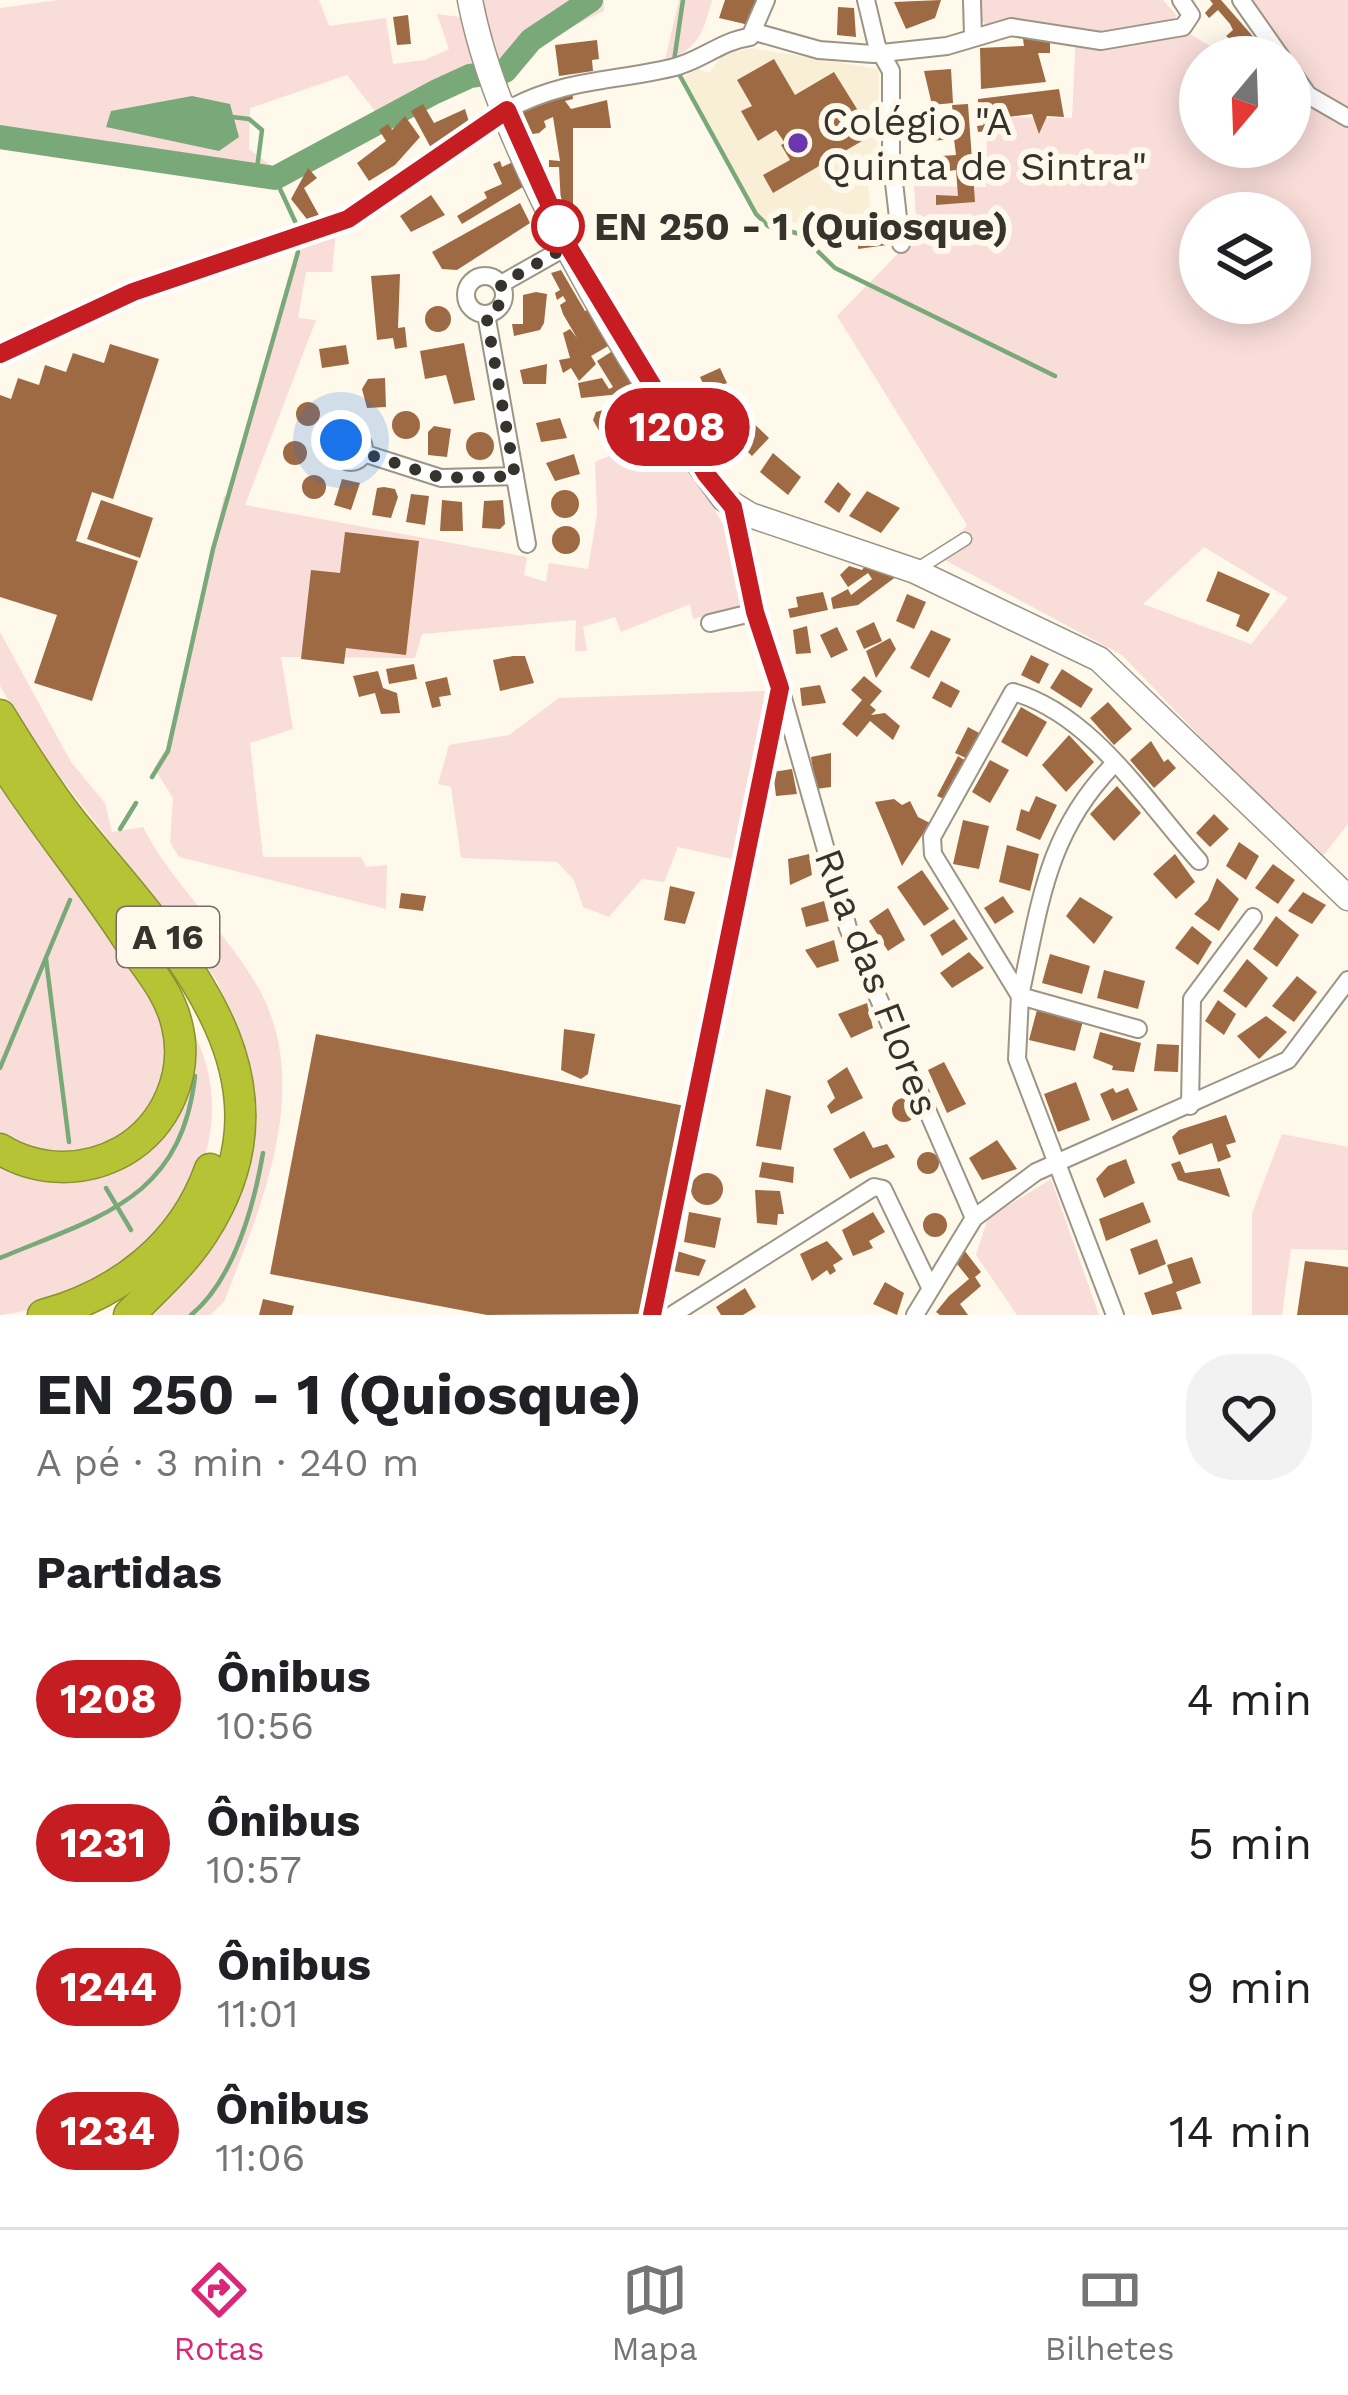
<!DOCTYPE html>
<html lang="pt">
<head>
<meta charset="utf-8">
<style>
  :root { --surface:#fff; --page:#f2f2f2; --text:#202124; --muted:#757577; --line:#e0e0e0; --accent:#db2777 }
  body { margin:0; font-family:"Work Sans",sans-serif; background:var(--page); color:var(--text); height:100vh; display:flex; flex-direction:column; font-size:45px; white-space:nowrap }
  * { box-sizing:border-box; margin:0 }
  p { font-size:39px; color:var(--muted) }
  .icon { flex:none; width:66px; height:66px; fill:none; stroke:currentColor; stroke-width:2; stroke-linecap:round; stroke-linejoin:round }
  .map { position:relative; height:1315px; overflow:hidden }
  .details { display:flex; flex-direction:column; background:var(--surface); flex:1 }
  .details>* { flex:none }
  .badge { padding:0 24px; border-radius:39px; font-size:42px; line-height:78px }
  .needle { width:78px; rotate:199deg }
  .fabs { position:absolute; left:1179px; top:36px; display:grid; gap:24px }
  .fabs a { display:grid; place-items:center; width:132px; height:132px; border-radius:50%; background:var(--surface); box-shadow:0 6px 30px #0003; font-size:60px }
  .you { position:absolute; width:60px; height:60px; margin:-30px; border:9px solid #fff; border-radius:50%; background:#1a73e8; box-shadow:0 0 0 18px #1a73e833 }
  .map>.badge { position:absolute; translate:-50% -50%; box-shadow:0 0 0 6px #fff }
  h2 { padding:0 36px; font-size:45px; line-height:108px }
  .round { display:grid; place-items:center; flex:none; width:126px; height:126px; border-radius:48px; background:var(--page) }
  .head { display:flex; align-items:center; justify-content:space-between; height:204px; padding:0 36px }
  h1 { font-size:57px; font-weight:700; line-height:90px }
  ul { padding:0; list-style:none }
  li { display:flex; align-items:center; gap:36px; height:144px; padding:0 36px }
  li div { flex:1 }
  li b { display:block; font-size:45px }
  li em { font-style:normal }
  li .badge { min-width:132px; font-weight:700; text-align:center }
  .dock { display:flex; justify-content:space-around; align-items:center; height:168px; border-top:3px solid var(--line); background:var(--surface); font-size:33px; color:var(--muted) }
  .dock a { display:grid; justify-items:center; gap:6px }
  .dock .on { color:var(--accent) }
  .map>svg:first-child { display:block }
  .built { fill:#f9eed6 }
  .green { fill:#f9ddd9; fill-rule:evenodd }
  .water { fill:#79a979 }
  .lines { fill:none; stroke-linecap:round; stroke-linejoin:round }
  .stream { stroke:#79a979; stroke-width:4.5 }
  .river { stroke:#79a979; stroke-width:24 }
  .building { fill:#9e6a44 }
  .pedestrian-casing { stroke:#9c9586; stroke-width:15 }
  .minor-casing { stroke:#9c9586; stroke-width:20 }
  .tertiary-casing { stroke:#9c9586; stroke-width:24 }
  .secondary-casing { stroke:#9c9586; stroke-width:27 }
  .motorway-casing { stroke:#899132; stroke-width:33 }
  .pedestrian { stroke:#fff; stroke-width:12 }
  .minor { stroke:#fff; stroke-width:16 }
  .tertiary { stroke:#fff; stroke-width:21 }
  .secondary { stroke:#fff; stroke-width:24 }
  .motorway { stroke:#b5c334; stroke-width:30 }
  .line-casing { stroke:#fff; stroke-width:27 }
  .line { stroke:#c61d23; stroke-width:18 }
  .walk { stroke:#36332d; stroke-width:12; stroke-dasharray:0 21.6 }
  .poi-dot { fill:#6c37ae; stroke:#fff9eb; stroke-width:4.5 }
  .stop-dot { fill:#fff; stroke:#c61d23; stroke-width:6 }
  .labels { text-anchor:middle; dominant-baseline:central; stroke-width:12; stroke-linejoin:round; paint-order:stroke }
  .shield { fill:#fff9eb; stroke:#726e66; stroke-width:3 }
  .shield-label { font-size:36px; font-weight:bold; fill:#36332d }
  .poi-label { font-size:39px; fill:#36332d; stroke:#fff9eb; text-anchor:start }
  .stop-label { font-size:39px; font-weight:bold; fill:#36332d; stroke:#fff9eb; text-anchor:start }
  .street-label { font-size:39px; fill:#36332d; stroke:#fff9eb }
</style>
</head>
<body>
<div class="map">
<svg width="1348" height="1315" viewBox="0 0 1348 1315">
  <rect width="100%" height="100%" fill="#fff9eb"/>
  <polygon class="built" points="751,48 879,69 877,150 865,158 871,213 772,226 757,213 684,77 698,69 709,73 722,56"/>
  <g class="green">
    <path d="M58,0H319L329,26L386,18L393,64L425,60L449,49L437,14L460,17L488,83C411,85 339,176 253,181L37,146L0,145V8ZM347,75L378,115L276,169L249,149L250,108Z"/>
    <polygon points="484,0 604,0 604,11 547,39 505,85 488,37"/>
    <path d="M679,0H712C703,32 699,50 665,60Z"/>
    <path d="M978,0H1163L1177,16L1169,22L1229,57H1200V147H1290V57H1273L1234,0H1348V824L1319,861L1122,655L939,557L967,525L837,316L917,234L914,186L986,187L987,117L1072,118L1076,30L1027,22L986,25L979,18ZM1200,213H1290V303H1200ZM1204,547L1288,598L1251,644L1143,604Z"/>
    <polygon points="336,231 332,272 306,272 298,318 316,320 245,505 527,557 524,575 546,582 549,563 588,569 597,514 595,462 626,449 628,435 652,402 728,533 745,606 693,619 690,604 621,632 615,617 583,627 587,651 575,651 576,620 422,634 415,658 281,657 293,729 250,743 263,857 361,857 366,867 387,865 386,909 179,857 170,842 173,798 154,768 166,748 224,496 229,497 304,238"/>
    <path d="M0,632L71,762L105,803L112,832L143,827C174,889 245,949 268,1008C307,1103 258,1214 224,1302L210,1315H145L208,1248L241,1043L218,983L196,951L34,744L0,686Z"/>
    <polygon points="765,691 736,860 678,847 664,882 642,879 609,917 583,907 574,880 557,862 461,858 451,787 438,784 449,745 509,735 559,698"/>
    <polygon points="0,784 163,1014 167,1031 165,1077 142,1123 107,1147 51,1156 0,1134"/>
    <path d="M187,1020C268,1157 139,1301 0,1315V1158L142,1150Z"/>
    <polygon points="1282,1134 1348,1147 1348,1250 1291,1249 1282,1315 1252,1315 1252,1213"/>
    <polygon points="1051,1179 1099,1315 1017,1315 976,1255 988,1218"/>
  </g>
  <polygon class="water" points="192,96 230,104 239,137 219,151 106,127 111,111"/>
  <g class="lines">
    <g class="stream">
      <polyline points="674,61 683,0"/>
      <polyline points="679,74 756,214 768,226 800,234 835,268 1055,376"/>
      <polyline points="232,117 249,119 262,130 256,176"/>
      <polyline points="275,178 299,230"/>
      <polyline points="152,777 168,751 213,549 298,252"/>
      <polyline points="120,829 136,803"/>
      <polyline points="46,959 69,1142"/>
      <polyline points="0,1068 70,900"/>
      <polyline points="106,1188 131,1230"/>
      <path d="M0,1258C100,1216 181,1200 195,1076"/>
      <path d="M191,1315C234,1280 254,1205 263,1153"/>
    </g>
    <polyline class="river" points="0,137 275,178 435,92 470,76 505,71 531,40 591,0"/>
  </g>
  <g class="building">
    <polygon points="725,0 756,0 749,25 719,18"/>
    <polygon points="941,0 935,18 906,29 894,2"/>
    <polygon points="1210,0 1221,0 1271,57 1239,57 1236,44 1226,36 1233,30 1230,24 1218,10 1209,18 1205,13 1213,4"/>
    <polygon points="838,7 854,8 856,37 837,35"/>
    <polygon points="408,15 411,44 397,45 393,17"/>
    <polygon points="1036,36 1050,36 1050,53 1038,53 1046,82 981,89 980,48 1024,46 1023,39"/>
    <polygon points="597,40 599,59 592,60 593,71 559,76 555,45"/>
    <polygon points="774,59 795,95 834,72 862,117 852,123 862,141 773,193 763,175 790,160 781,145 785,143 776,130 758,141 741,111 752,106 737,80"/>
    <polygon points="951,69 953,103 932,105 924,71"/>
    <polygon points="1059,89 1064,117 1047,116 1039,134 1032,114 1007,117 1009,129 978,132 977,126 984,125 977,119 978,99"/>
    <polygon points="572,90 573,99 565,101 571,109 607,100 611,128 573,128 573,204 561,205 559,167 549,167 549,160 560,161 553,117 544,121 546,127 539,133 526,135 517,112"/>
    <polygon points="423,104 434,123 465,109 469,122 431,148 411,111"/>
    <polygon points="968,104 975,202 936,205 936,195 958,196 956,170 941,172 940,156 956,155 954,139 930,141 928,135 954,128 952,105"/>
    <polygon points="405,116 420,137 395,165 369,181 357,163 386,141 379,130 388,124 392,130"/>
    <polygon points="500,161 502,167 515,161 526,185 462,224 457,216 487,198 484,192 502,184 493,164"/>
    <polygon points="308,168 317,178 304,188 321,219 310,223 291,199"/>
    <polygon points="431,195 445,215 411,232 400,216"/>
    <polygon points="520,203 530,223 457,270 442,269 432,252"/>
    <polygon points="885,223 887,245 858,249 858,242 852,243 851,227"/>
    <polygon points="561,270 585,311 594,307 615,342 591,356 596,364 579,381 571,368 563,373 559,360 570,358 563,333 570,329 577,338 563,314 560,305 566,301 563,296 557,300 555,293 560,290 551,273"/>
    <polygon points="400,274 398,328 405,327 407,347 395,349 393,338 377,340 371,276"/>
    <polygon points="536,292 547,294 544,323 540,330 514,336 512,324 523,324 523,295"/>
    <circle cx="438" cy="319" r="13"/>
    <polygon points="464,343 475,400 454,404 446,375 425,379 420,351"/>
    <polygon points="110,344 159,359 113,499 92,492 76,541 138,561 92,701 34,683 57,615 0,597 0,395 11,399 18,378 39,385 45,365 66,372 73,353 104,363"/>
    <polygon points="346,345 349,364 322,368 319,349"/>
    <polygon points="614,350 640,392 581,398 578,383 602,378 609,389 613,387 597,361"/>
    <polygon points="547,364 546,384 523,384 520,370"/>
    <polygon points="720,368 727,383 717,387 720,394 730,389 734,398 714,408 711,399 700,403 696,395 706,390 700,377"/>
    <polygon points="385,378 386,407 367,408 362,389 368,379"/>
    <circle cx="308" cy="414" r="12"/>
    <polygon points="610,408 619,433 603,438 593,420 596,412"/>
    <circle cx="406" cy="425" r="14"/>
    <polygon points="742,412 769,438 752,456 725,430"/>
    <polygon points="560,418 567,438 541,442 536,423"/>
    <polygon points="434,426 451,429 447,457 428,455 428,432"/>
    <circle cx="480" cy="446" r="14"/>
    <circle cx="295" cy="453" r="12"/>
    <polygon points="773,453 801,477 788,495 760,472"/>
    <polygon points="574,454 580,474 555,481 546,463"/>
    <circle cx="314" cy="487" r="12"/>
    <polygon points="342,479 360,483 351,510 334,505"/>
    <polygon points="838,482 851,494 839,513 824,502"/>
    <polygon points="384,487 395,489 398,497 391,518 372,515 377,488"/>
    <circle cx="565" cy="504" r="14"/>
    <polygon points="867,491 900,508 881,533 849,516"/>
    <polygon points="411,494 429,496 425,525 406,522"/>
    <polygon points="101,500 153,518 140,558 87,539"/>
    <polygon points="442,500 462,502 463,531 440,531"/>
    <polygon points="503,500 505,524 500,529 482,528 484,501"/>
    <circle cx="566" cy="540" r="14"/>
    <polygon points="345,532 419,541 406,655 346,648 344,664 301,659 311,570 340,573"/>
    <polygon points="868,562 901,573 858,605 833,609 831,598 848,589 851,595 872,579 868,573 848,587 840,575 849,566 862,570"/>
    <polygon points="1218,571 1270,594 1248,632 1236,626 1240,615 1206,601"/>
    <polygon points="823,592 828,610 790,618 788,609 798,607 796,597"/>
    <polygon points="907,594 926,602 914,629 896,621"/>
    <polygon points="874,622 882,641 864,649 856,631"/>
    <polygon points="807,626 811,653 796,654 793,630"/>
    <polygon points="837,627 848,650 831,658 820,635"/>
    <polygon points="931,630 951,639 929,678 910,668"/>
    <polygon points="890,638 896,649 876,678 866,651"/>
    <polygon points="1031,655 1049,664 1039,684 1021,675"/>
    <polygon points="513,656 525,656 534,683 500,691 493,660"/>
    <polygon points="414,664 417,679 389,684 386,669"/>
    <polygon points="1062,669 1093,689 1081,708 1050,688"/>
    <polygon points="378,671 383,688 397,693 400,713 381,714 375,693 359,697 353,676"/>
    <polygon points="864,676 882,691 870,705 876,710 871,715 885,713 900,726 893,740 870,721 857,737 842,724 862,700 851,690"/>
    <polygon points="447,677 451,695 439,697 441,706 432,708 425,682"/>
    <polygon points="941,681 960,691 951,708 932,698"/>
    <polygon points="820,685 826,703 802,706 800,688"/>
    <polygon points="1108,702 1132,729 1114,745 1090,718"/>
    <polygon points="1021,707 1047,722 1027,757 1001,742"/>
    <polygon points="968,727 981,734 968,759 955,753"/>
    <polygon points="1069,735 1094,762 1066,792 1042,765"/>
    <polygon points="1151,741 1164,762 1168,759 1176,768 1154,788 1130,760"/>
    <polygon points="831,753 831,787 816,789 811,757"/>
    <polygon points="958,756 966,761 944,799 937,796"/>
    <polygon points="990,760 1009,770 990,803 972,792"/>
    <polygon points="792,769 797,794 776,796 773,772"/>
    <polygon points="1117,786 1141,813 1114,841 1090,814"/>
    <polygon points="1036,796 1057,805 1040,840 1016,830 1021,809 1029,812"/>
    <polygon points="894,799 902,805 910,801 918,817 930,823 902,866 875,802"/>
    <polygon points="1214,814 1229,829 1210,847 1196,833"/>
    <polygon points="963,820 989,826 979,869 953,864"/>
    <polygon points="1239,842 1259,856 1246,880 1226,866"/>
    <polygon points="1007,845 1039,854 1030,891 999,882"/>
    <polygon points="809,854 812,875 790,885 788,859"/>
    <polygon points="1175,854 1195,882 1176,899 1153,874"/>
    <polygon points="1273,864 1295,880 1278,904 1255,888"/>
    <polygon points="922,870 949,909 924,926 897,887"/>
    <polygon points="1217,878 1239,899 1219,931 1194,914 1208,900"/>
    <polygon points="670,886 695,892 685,924 664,920"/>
    <polygon points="1303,892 1326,905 1312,924 1288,911"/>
    <polygon points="401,893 426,896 423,911 399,908"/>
    <polygon points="1003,896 1014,912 995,924 984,908"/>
    <polygon points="1080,897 1113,917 1094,944 1066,916"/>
    <polygon points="824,901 829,921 806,927 801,908"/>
    <polygon points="888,908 905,940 888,951 869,921"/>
    <polygon points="1276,916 1299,935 1277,967 1253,949"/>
    <polygon points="954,919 968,939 942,956 930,935"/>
    <polygon points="1192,926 1212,942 1198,965 1175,948"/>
    <polygon points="834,940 839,961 817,968 805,950"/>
    <polygon points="969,952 984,968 952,988 940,973"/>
    <polygon points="1050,954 1090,966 1082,994 1042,983"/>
    <polygon points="1247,959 1268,978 1246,1008 1223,991"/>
    <polygon points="1104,970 1145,981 1138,1009 1097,998"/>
    <polygon points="1297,976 1317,992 1294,1022 1272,1006"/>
    <polygon points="1218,1000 1236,1014 1224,1035 1205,1021"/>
    <polygon points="867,1003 873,1028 851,1038 838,1014"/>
    <polygon points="1037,1010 1083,1021 1075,1051 1029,1040"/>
    <polygon points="1266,1016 1287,1032 1259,1059 1237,1036"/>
    <polygon points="564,1029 595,1034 588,1074 581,1079 561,1070"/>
    <polygon points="1100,1032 1141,1043 1134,1072 1112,1070 1113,1066 1093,1058"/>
    <polygon points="316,1034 685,1106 641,1314 487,1315 270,1274"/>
    <polygon points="1157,1044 1179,1045 1178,1072 1154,1071"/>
    <polygon points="944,1062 966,1104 947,1113 928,1070"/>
    <polygon points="847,1067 863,1098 831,1114 827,1106 835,1098 827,1081"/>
    <polygon points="1076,1082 1090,1120 1058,1132 1044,1094"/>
    <polygon points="1113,1088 1116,1093 1128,1088 1138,1110 1112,1121 1100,1094"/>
    <polygon points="766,1089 791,1096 781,1150 756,1146"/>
    <circle cx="904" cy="1110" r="12"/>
    <polygon points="1226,1115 1236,1142 1226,1145 1231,1157 1218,1162 1212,1143 1179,1155 1172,1137 1179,1130"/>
    <polygon points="864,1131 873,1148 887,1144 895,1157 850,1179 833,1149"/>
    <polygon points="997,1140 1017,1169 982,1180 969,1158"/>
    <circle cx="928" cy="1163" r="11"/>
    <polygon points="1126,1159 1135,1183 1104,1198 1096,1179 1108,1166"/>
    <polygon points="1180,1161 1185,1173 1220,1168 1230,1197 1178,1180 1171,1164"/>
    <polygon points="762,1162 794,1167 793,1183 759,1177"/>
    <circle cx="707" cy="1189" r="16"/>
    <polygon points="755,1190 780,1191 784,1214 778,1214 777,1225 757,1223"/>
    <polygon points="1143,1202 1151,1222 1106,1241 1099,1219"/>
    <polygon points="689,1212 721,1218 715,1248 684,1242"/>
    <polygon points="873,1212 885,1232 869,1241 873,1248 853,1256 842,1230"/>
    <circle cx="935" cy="1225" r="12"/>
    <polygon points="1157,1239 1166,1264 1139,1275 1130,1249"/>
    <polygon points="827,1241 843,1259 833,1265 836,1271 830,1275 827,1270 812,1281 800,1254"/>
    <polygon points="961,1246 981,1272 975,1277 981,1286 960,1304 968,1315 940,1315 936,1312 949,1296 969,1279 953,1259"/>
    <polygon points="677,1251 706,1260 699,1276 673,1271"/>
    <polygon points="1192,1257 1201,1283 1176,1292 1182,1309 1152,1315 1144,1293 1173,1283 1167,1265"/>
    <polygon points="1305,1261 1348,1267 1348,1315 1297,1315"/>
    <polygon points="885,1282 904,1293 897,1315 873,1304"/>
    <polygon points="745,1288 756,1307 743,1315 721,1315 716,1307"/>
    <polygon points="263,1299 294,1306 292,1315 259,1315"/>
  </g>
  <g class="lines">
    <g class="pedestrian-casing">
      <polyline id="pedestrian" points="916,570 965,539"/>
    </g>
    <g class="minor-casing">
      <g id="minor">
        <polyline points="866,0 877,46 891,71 891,156 901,244"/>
        <polyline points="972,0 973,36"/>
        <polyline points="1241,0 1281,57"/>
        <polyline points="755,32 819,50 873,54 947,46 1011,27 1101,41 1183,27 1191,15 1181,0"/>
        <polyline points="1290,69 1308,95 1348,118"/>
        <path d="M507,110C564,79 610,82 671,68C700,62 720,41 750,37L766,0"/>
        <circle cx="485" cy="295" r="19"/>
        <polyline points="501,284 568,246"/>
        <polyline points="486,314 527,544"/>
        <circle cx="351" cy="449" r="13"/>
        <polyline points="363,453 441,478 515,476"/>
        <polyline points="710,623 755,612"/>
        <polyline points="781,691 848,928 974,1218"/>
        <path d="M1113,765C1046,834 1040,905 1020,996L1138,1029"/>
        <polyline points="1190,1106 1192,999 1253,917"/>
        <polyline points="652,1315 780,688 755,612 733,507"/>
        <polyline points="672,1315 874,1187 883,1189 930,1287"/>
        <polyline points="915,1315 974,1218 1036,1172 1288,1060 1348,980"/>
        <path d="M1115,1315L1017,1059L1020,996L933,854L932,837L1013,692C1092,714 1146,802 1199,861"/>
      </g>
    </g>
    <g class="tertiary-casing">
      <polyline id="tertiary" points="0,354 132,293 348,219 507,110"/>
    </g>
    <g class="secondary-casing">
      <path id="secondary" d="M470,0C498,149 633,375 724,499L750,515L915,571L1099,659L1348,898"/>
    </g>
    <g class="motorway-casing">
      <g id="motorway">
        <path d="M0,715C22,751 45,788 72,822C166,940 309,1070 203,1233C183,1264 155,1289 129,1315"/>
        <path d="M0,757C39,820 87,876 127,938C146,967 169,990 177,1025C189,1074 166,1126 123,1151C84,1173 38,1172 0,1149"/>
        <path d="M43,1315C120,1294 183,1245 210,1169"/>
      </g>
    </g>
    <use href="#pedestrian" class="pedestrian"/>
    <use href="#minor" class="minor"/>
    <use href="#tertiary" class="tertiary"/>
    <use href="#secondary" class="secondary"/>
    <use href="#motorway" class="motorway"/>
  </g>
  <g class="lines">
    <g class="line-casing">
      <polyline id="line" points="0,354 133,292 348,219 507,110 568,246 706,474 733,507 755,612 780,688 652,1315"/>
    </g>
    <use href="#line" class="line"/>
    <polyline class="walk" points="341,440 357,438 364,453 442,478 515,476 486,314 502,303 501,284 568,246 558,226"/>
  </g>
  <circle class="poi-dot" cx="798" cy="143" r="12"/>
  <circle class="stop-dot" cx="558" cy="226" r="24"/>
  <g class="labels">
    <rect class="shield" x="117" y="907" width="102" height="60" rx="9"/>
    <g class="shield-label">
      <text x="168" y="937">A 16</text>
    </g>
    <g class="poi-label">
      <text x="822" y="121">Colégio "A<tspan x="822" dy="45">Quinta de Sintra"</tspan></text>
    </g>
    <g class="stop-label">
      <text x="594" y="226">EN 250 - 1 (Quiosque)</text>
    </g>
    <g class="street-label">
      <text transform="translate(877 982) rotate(69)">Rua das Flores</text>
    </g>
  </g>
</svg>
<div class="fabs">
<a><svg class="needle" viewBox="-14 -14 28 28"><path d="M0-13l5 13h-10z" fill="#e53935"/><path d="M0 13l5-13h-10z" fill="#757577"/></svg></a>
<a><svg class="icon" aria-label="layers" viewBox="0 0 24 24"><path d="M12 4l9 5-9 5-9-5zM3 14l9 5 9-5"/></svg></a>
</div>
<div class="you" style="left:341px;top:440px"></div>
<b class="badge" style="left:677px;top:427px;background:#c61d23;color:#fff">1208</b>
</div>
<section class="details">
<div class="head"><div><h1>EN 250 - 1 (Quiosque)</h1><p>A pé · 3 min · 240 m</p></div><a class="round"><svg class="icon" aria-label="heart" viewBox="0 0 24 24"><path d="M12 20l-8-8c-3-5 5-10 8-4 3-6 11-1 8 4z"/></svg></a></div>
<h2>Partidas</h2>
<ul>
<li><span class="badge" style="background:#c61d23;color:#fff">1208</span><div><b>Ônibus</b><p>10:56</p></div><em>4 min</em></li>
<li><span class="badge" style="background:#c61d23;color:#fff">1231</span><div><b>Ônibus</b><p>10:57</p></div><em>5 min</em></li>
<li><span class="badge" style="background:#c61d23;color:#fff">1244</span><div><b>Ônibus</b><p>11:01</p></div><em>9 min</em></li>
<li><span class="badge" style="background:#c61d23;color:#fff">1234</span><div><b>Ônibus</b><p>11:06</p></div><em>14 min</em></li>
</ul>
</section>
<nav class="dock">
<a class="on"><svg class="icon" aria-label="directions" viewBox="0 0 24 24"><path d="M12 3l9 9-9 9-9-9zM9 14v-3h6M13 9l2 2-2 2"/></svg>Rotas</a>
<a><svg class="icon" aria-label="map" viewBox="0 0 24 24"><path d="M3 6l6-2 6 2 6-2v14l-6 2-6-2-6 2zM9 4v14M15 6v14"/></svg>Mapa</a>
<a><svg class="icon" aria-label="tickets" viewBox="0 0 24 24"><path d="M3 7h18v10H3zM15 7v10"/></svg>Bilhetes</a>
</nav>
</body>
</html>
